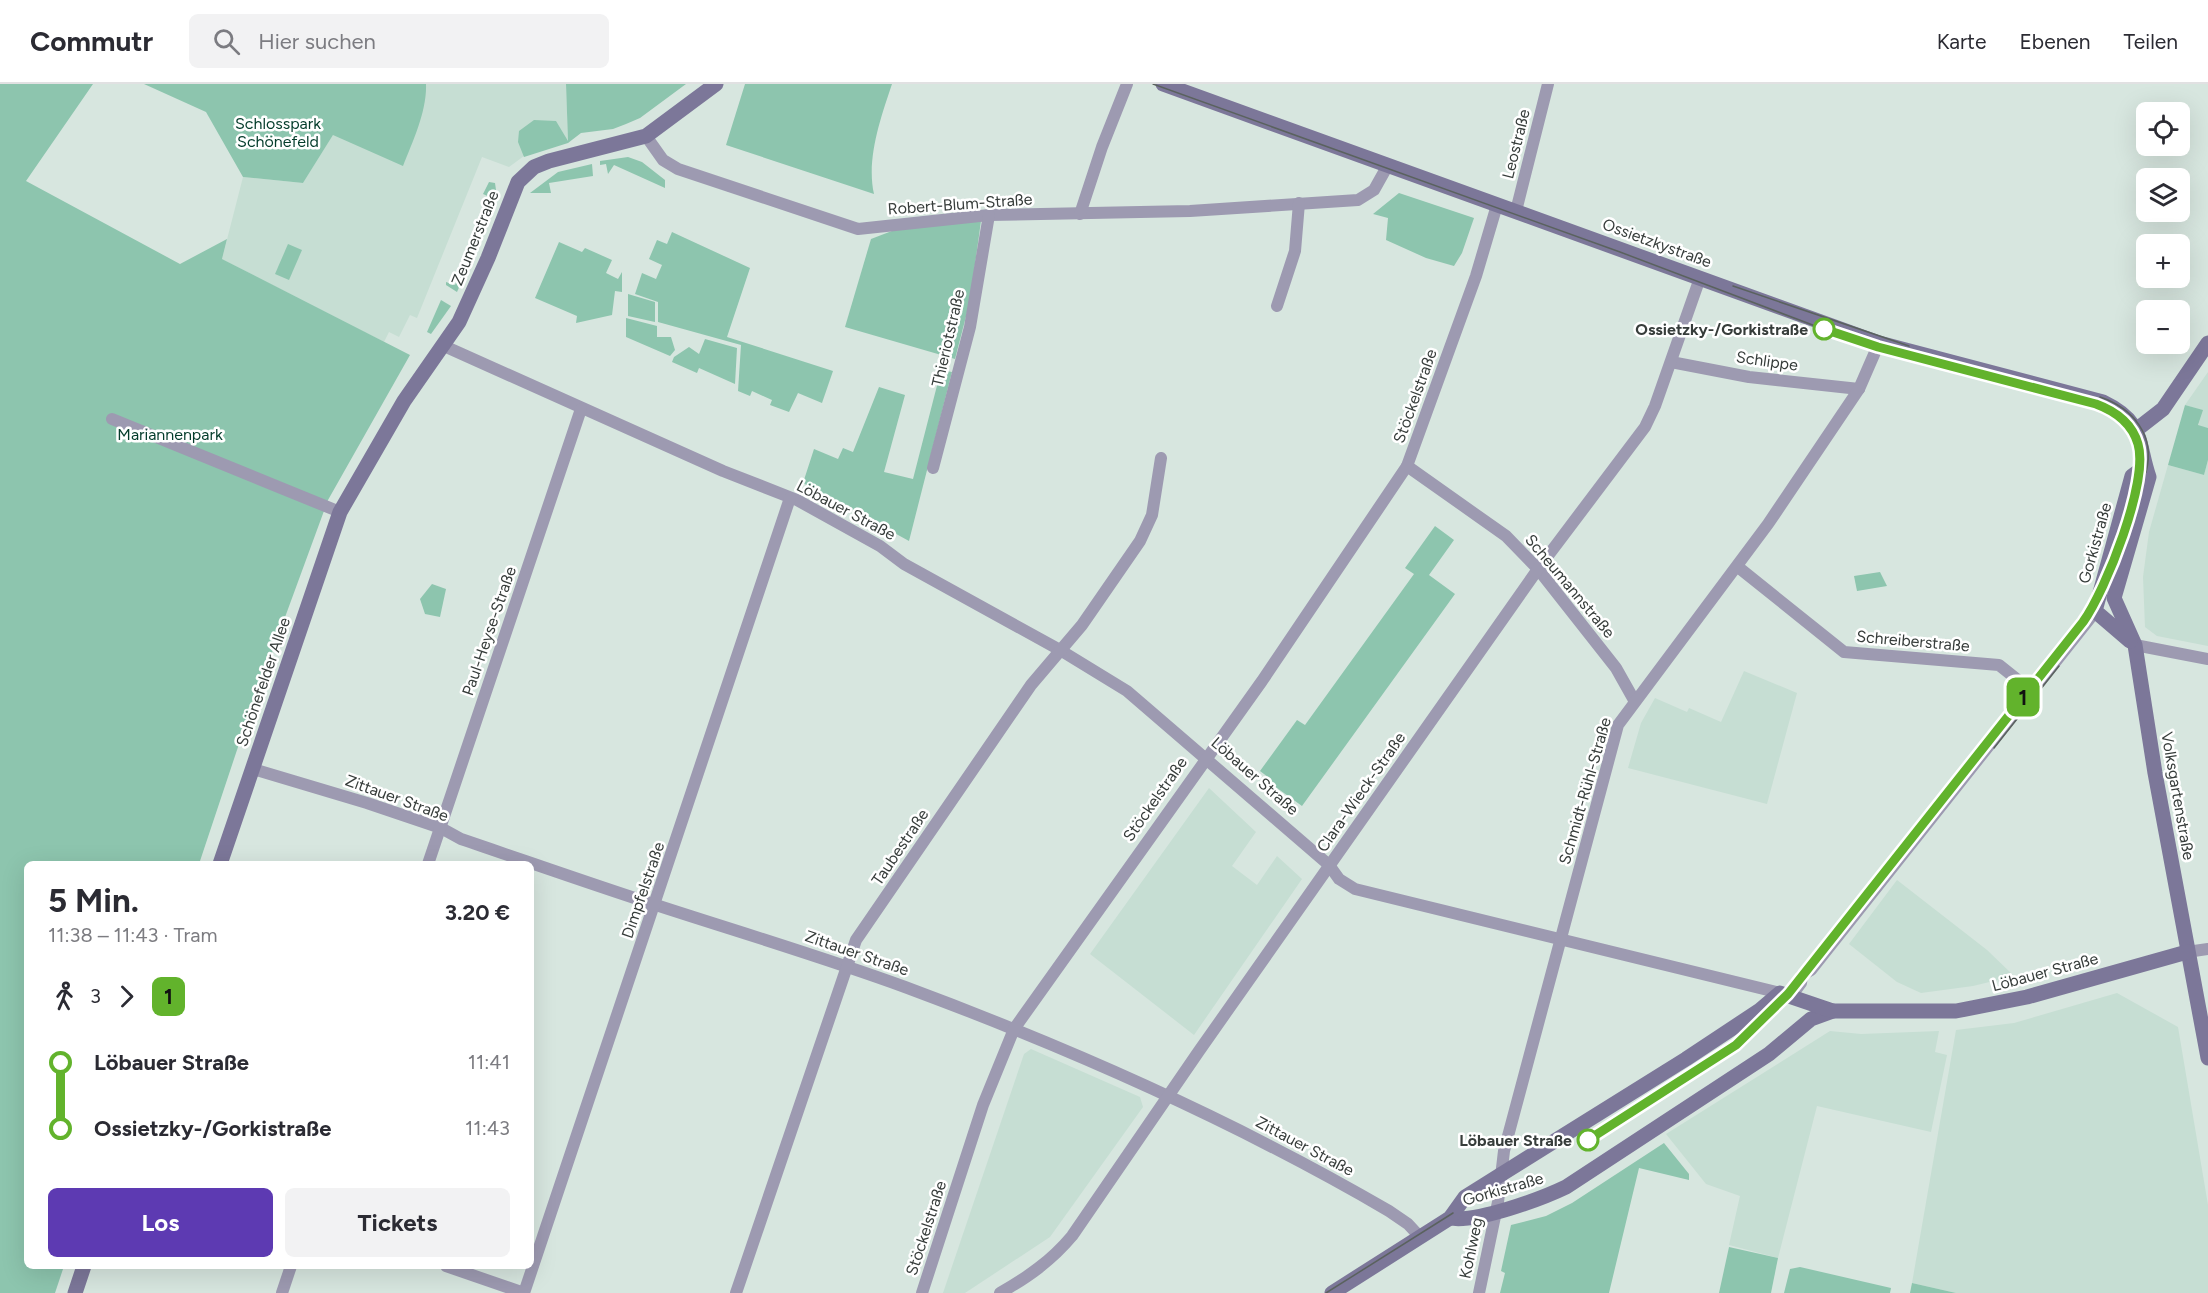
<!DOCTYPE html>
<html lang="de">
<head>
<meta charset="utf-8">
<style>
  :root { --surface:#fff; --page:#f2f2f3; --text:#2b2b33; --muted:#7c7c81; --line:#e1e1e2; --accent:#5d3ab2 }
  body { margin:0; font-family:Figtree,sans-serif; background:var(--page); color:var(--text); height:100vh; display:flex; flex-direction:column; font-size:22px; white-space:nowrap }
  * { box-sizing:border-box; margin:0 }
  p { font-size:20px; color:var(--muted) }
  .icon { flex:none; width:33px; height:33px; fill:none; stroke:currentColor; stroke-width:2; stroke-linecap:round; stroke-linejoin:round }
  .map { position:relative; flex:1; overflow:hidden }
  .drawer { position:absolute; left:24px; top:777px; width:510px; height:408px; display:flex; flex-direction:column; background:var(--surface); border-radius:9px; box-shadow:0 6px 24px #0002 }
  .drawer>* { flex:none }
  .badge { padding:0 12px; border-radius:9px; font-size:21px; line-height:39px }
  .fabs { position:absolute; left:2136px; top:18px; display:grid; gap:12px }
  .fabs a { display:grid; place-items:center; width:54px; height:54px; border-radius:9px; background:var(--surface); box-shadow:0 6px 24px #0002; font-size:30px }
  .map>.badge { position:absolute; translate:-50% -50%; box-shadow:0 0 0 3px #fff }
  .legs { display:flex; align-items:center; gap:9px; height:66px; padding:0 24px; font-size:20px }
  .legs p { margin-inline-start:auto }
  .summary { display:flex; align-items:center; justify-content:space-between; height:102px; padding:0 24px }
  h1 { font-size:33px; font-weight:700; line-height:45px }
  .primary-button { display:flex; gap:12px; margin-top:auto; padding:12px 24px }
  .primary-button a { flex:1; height:69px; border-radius:9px; background:var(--accent); color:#fff; font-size:24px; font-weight:700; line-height:69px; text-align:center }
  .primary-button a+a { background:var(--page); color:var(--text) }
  ul { padding:0 24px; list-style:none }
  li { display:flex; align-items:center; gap:21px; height:66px; font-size:22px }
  li i { display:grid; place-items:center; width:9px; height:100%; margin:0 8px; background:currentColor }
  li i::after { content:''; width:15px; height:15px; margin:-8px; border:4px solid; border-radius:50%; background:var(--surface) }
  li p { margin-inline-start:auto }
  li:first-child i { background:linear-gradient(#0000 50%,currentColor 0) }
  li:last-child i { background:linear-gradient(currentColor 50%,#0000 0) }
  header { display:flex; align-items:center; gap:36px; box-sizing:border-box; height:84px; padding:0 30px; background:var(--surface); border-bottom:2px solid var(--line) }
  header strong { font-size:28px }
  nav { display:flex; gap:33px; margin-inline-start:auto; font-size:21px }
  .search { width:420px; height:54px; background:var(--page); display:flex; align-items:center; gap:15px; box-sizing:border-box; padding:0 21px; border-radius:9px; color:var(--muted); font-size:22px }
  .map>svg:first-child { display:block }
  .built { fill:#c6ded3 }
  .green { fill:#8dc5ae }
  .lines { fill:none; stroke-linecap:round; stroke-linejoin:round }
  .street { stroke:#9d9ab1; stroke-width:12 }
  .secondary { stroke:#7c7799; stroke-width:15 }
  .tram { stroke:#5a625e; stroke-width:1.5 }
  .line-1-casing { stroke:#fff; stroke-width:14 }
  .line-1 { stroke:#62b32c; stroke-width:9 }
  .stop-1-dot { fill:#fff; stroke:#62b32c; stroke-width:3 }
  .labels { text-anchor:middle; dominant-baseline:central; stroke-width:5; stroke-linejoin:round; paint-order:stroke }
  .park-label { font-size:16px; fill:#043c2b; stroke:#fff }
  .street-label { font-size:16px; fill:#373d3b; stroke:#fff }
  .stop-label { font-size:16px; font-weight:bold; fill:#373d3b; stroke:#fff; text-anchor:end }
</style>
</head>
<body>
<header>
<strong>Commutr</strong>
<div class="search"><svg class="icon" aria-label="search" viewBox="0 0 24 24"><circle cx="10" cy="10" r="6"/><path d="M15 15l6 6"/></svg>Hier suchen</div>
<nav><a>Karte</a><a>Ebenen</a><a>Teilen</a></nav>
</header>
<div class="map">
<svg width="2208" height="1209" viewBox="0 0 2208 1209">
  <rect width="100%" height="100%" fill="#d7e6df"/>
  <g class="built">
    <polygon points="426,0 566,0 568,58 524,72 509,83 482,73 417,234 410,231 399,253 389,248 384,258 222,175 243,93 303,99 333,51 424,11"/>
    <polygon points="2208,288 2208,344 2198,342 2202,326 2185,321"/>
    <polygon points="2208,376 2208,562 2157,552 2145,543 2143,493 2149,448 2168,381 2204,391"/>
    <polygon points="1744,587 1797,609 1767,720 1628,684 1641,639 1655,614 1687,628 1689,624 1721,638"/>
    <polygon points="1209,704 1256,748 1232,782 1257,801 1277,772 1302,795 1194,951 1090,870"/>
    <polygon points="1897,796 1987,866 2014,892 1973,902 1921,909 1897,898 1849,860"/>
    <polygon points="2117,909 2178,943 2208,1121 2208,1209 1956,1209 1912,1199 1956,946 2014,939"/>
    <polygon points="1830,947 1861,950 1939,947 1935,968 1947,971 1931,1048 1817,1022 1778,1174 1729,1161 1740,1112 1706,1100 1666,1050"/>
    <polygon points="1031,965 1140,1013 1143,1023 1050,1153 965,1209 943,1209 1024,970"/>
  </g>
  <g class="green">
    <polygon points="0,0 93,0 26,97 180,180 227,155 222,175 410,271 328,416 244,645 199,780 27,780 27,1182 64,1182 55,1209 0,1209"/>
    <path d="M144,0H426C427,27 413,57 403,82L333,51L303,99L243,93L206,28Z"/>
    <polygon points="566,0 686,0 640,34 626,40 613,45 581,49 568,59 524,73 518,58 519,47 534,36 556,37 568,57"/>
    <path d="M745,0H892C881,33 866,75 874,110L726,61Z"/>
    <polygon points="628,73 642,78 665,96 665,104 614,81 608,90 606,80 600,81 600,77"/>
    <polygon points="592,80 593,92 549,99 551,109 530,109 558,88"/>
    <polygon points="489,98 495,99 496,106 473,172 457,208 446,201 446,198 455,201 492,114 483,110"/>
    <polygon points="1399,109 1474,134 1462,169 1454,182 1426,174 1386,156 1388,134 1373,130"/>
    <polygon points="981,137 970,217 955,275 845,243 871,155 897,145"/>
    <polygon points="672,148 750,184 727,253 833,287 822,319 798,309 789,328 770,321 772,316 752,307 750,312 738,307 741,261 658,238 658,218 635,210 642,189 656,195 662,181 649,175 657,156 667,160"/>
    <polygon points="559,158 582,168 585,164 612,176 606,189 618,195 622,188 622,208 615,207 612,231 576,239 577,232 535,214"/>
    <polygon points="288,160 302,166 289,196 275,190"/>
    <polygon points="628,210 655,218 655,238 628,232"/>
    <polygon points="441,216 451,222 431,250 427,248"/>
    <polygon points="626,234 657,242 657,253 671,253 675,266 670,272 626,253"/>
    <polygon points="705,255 737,264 735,300 699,284 697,289 672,278 674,273 689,263 699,270"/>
    <polygon points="941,286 952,288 909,457 803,399 814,365 838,375 843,364 853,368 879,303 905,311 884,388 913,395"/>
    <polygon points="2185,321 2203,326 2198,341 2208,344 2208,376 2204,391 2168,381"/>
    <polygon points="1435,442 1454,456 1429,491 1455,510 1302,722 1266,696 1268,693 1260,687 1297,636 1305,641 1414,490 1405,484"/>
    <polygon points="1880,488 1887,502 1857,507 1854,492"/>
    <polygon points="432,500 446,505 440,533 425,530 420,515"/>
    <polygon points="1664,1059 1689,1090 1689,1096 1639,1084 1609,1209 1500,1209 1505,1189 1501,1187 1511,1141 1546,1132 1572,1119"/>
    <polygon points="1729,1163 1778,1174 1771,1209 1719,1209"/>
    <polygon points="1800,1183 1891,1204 1890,1209 1784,1209 1790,1185"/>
    <polygon points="1912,1199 1956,1209 1910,1209"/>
  </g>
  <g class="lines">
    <g class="street">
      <polyline points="646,52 663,76 678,85 858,145 989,131 1190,127 1358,116 1374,106 1388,81"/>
      <polyline points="1516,127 1548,0"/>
      <polyline points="1080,130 1102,63 1127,0"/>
      <polyline points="1277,222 1295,167 1299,119"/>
      <polyline points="444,262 723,387 797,416 880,462 904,480 1060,566 1127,607 1329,781 1339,795 1355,805 1780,909"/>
      <polyline points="1671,278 1749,293 1859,305"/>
      <polyline points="112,335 340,428"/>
      <polyline points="1407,382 1506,452 1538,485 1616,584 1634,616"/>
      <polyline points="933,384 970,243 989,131"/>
      <polyline points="1738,483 1844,568 1999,581 2033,608"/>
      <polyline points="2135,561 2208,575"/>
      <path d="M253,685L367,719L441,744L461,755C526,777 591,800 656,821C739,848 823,873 905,903C1072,965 1235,1037 1389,1127L1408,1140L1420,1153"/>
      <polyline points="428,780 581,325"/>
      <polyline points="2187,868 2208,865"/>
      <polyline points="1792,911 1801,899 1802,891 1811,886 2095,528"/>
      <polyline points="446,1182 524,1209"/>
      <polyline points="282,1209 291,1182"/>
      <polyline points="524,1209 790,414"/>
      <polyline points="736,1209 856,856 1031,601 1082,541 1140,457 1152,431 1161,374"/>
      <polyline points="922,1209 983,1021 1014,945 1262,597 1407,382 1476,192 1497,121"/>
      <path d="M1000,1209C1028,1193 1051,1177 1072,1152L1199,967L1538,485L1645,343L1655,322L1700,194"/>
      <polyline points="1479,1209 1498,1118 1504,1067 1618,641 1768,440 1859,305 1879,259"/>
    </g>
    <g class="secondary">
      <path d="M1163,0L1879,259L2103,318C2145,338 2137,358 2149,393L2114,514L2135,561L2155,689L2208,974"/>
      <polyline points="2136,346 2163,325 2208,259"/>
      <polyline points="2130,557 2095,527 2132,392 2143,384"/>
      <polyline points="220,780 340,428 404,317 459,238 488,174 518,98 534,83 549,77 646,52 716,0"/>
      <path d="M1450,1134C1476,1139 1541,1115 1566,1103L1769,970L1811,935L1833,927"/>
      <polyline points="75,1209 84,1182"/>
      <polyline points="1332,1209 1450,1134 1465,1113 1686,975 1760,926 1780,909 1833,927 1956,927 2027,913 2187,868"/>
    </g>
    <g class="tram">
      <path d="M1153,0L1620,168L1839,251L2105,323C2120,331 2133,342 2138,359C2148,394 2111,489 2094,522L1802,891"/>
      <polyline points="1733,202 1909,262"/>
      <path d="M2100,313C2133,324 2156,352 2146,388"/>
      <polyline points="1994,664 2059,582"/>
      <polyline points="1326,1209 1453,1129"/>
    </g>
  </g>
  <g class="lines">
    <g class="line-1-casing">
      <path id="line-1" d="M1588,1056L1736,961L1788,910L2083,538C2106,506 2149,397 2138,360C2132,339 2115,327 2096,320L1878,263L1824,245"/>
    </g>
    <use href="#line-1" class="line-1"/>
  </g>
  <g class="stop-1-dot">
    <circle cx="1824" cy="245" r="10"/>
    <circle cx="1588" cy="1056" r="10"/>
  </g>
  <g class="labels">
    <g class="park-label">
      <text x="278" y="39">Schlosspark<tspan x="278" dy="18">Schönefeld</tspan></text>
      <text x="170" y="350">Mariannenpark</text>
    </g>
    <g class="street-label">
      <text transform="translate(1516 60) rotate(-76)">Leostraße</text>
      <text transform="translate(960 120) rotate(-4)">Robert-Blum-Straße</text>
      <text transform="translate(475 154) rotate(-68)">Zeumerstraße</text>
      <text transform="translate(1657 159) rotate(20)">Ossietzkystraße</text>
      <text transform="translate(948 254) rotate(-77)">Thieriotstraße</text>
      <text transform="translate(1767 277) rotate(8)">Schlippe</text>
      <text transform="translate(1415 312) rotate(-70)">Stöckelstraße</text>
      <text transform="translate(846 426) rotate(28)">Löbauer Straße</text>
      <text transform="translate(2095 459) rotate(-74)">Gorkistraße</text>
      <text transform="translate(1570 502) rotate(50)">Scheumannstraße</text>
      <text transform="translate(489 547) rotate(-71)">Paul-Heyse-Straße</text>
      <text transform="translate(1913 557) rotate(5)">Schreiberstraße</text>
      <text transform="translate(263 598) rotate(-71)">Schönefelder Allee</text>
      <text transform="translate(1255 692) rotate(41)">Löbauer Straße</text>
      <text transform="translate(1585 707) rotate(-74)">Schmidt-Rühl-Straße</text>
      <text transform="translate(1361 708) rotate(-55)">Clara-Wieck-Straße</text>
      <text transform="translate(2178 712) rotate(80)">Volksgartenstraße</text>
      <text transform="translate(397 714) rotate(20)">Zittauer Straße</text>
      <text transform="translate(1155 715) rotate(-55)">Stöckelstraße</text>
      <text transform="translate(900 763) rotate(-56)">Taubestraße</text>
      <text transform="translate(643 806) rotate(-71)">Dimpfelstraße</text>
      <text transform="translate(857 869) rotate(19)">Zittauer Straße</text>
      <text transform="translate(2045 888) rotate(-15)">Löbauer Straße</text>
      <text transform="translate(1305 1062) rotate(28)">Zittauer Straße</text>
      <text transform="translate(1503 1105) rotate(-16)">Gorkistraße</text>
      <text transform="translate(926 1144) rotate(-72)">Stöckelstraße</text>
      <text transform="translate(1471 1164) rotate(-78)">Kohlweg</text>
    </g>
    <g class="stop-label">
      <text x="1808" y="245">Ossietzky-/Gorkistraße</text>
      <text x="1572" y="1056">Löbauer Straße</text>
    </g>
  </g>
</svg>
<div class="fabs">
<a><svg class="icon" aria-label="locate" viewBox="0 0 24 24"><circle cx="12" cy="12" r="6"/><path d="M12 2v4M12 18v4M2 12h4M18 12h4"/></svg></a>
<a><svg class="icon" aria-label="layers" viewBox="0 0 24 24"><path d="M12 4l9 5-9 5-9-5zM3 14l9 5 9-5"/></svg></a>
<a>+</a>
<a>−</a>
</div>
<b class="badge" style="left:2023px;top:613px;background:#62b32c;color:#111">1</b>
<section class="drawer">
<div class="summary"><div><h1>5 Min.</h1><p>11:38 – 11:43 · Tram</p></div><b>3.20 €</b></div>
<div class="legs"><svg class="icon" aria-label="walk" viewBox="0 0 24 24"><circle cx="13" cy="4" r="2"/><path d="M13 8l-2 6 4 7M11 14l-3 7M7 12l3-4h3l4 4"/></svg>3<svg class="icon" aria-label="forward" viewBox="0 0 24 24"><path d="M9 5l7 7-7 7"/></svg><b class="badge" style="background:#62b32c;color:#111">1</b></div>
<ul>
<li><i style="color:#62b32c"></i><b>Löbauer Straße</b><p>11:41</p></li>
<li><i style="color:#62b32c"></i><b>Ossietzky-/Gorkistraße</b><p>11:43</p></li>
</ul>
<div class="primary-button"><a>Los</a><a>Tickets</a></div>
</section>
</div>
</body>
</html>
